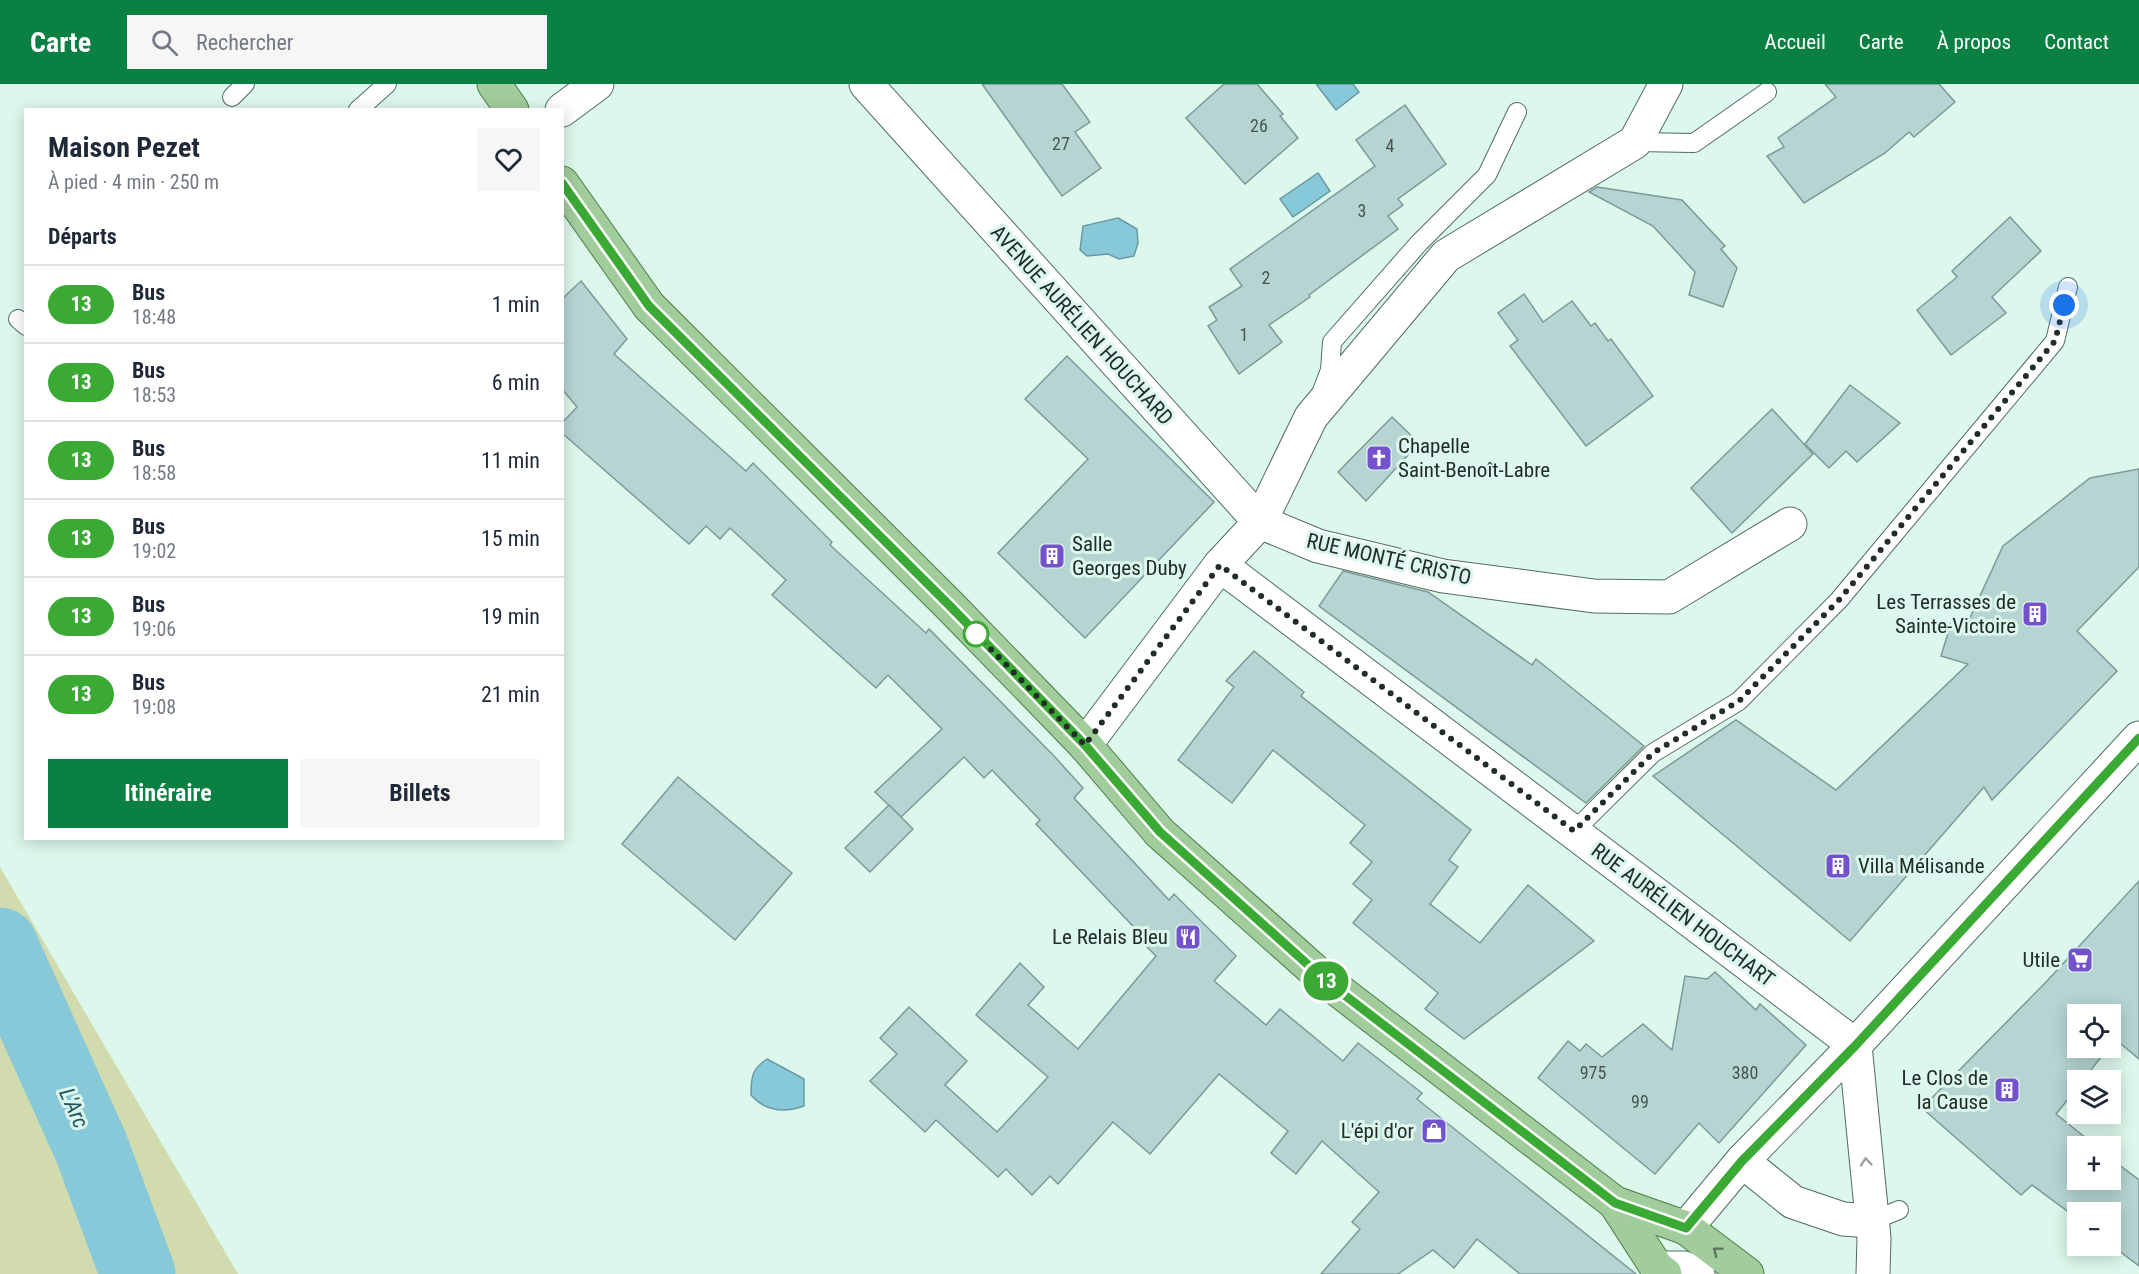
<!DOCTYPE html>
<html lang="fr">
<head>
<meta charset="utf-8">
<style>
  :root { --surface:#fff; --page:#f6f6f7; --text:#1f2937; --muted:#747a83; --line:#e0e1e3; --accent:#0b8043 }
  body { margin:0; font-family:"Roboto Condensed",sans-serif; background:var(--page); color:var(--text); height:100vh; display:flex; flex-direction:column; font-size:22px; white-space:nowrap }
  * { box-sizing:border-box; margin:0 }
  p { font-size:20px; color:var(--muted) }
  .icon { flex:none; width:33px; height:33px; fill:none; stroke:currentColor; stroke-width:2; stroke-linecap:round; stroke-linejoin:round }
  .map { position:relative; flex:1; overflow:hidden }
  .panel { position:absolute; left:24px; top:24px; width:540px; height:732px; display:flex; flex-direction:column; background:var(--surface); border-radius:0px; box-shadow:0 3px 15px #0003 }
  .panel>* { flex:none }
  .badge { padding:0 12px; border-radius:20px; font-size:21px; line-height:39px }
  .controls { position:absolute; left:2067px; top:920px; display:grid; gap:12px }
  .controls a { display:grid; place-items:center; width:54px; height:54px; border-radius:0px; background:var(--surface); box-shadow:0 3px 15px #0003; font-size:30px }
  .you { position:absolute; width:30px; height:30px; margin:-15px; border:4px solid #fff; border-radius:50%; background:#1a73e8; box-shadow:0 0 0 9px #1a73e833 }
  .map>.badge { position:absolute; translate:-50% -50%; box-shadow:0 0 0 3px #fff }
  h2 { padding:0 24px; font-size:22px; line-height:54px }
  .round { display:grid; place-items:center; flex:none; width:63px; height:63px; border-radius:0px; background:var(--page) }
  .summary { display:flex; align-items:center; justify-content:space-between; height:102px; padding:0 24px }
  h1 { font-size:28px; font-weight:700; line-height:45px }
  .action { display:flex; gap:12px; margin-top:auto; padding:12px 24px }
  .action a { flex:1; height:69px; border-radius:0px; background:var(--accent); color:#fff; font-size:24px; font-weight:700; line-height:69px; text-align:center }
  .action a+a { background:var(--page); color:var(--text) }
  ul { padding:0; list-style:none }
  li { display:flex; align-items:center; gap:18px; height:78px; padding:0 24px; border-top:2px solid var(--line) }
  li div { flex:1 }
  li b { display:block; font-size:22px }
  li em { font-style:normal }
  li .badge { min-width:66px; font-weight:700; text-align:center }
  header { display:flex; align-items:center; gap:36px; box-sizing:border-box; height:84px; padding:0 30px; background:var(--accent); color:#fff }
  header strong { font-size:28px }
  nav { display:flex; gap:33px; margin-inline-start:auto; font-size:21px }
  .search { width:420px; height:54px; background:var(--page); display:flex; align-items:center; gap:15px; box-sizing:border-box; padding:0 21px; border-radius:0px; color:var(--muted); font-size:22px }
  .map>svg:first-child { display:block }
  .green { fill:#d2dbae }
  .water { fill:#87c8d9; stroke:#699aa4; stroke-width:1.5 }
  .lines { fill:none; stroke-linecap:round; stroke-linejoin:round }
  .river { stroke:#87c8d9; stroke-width:75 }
  .building { fill:#b5d4d2; stroke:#7d9a98; stroke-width:1.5 }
  .lane-casing { stroke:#546c61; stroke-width:20 }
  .street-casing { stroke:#546c61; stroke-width:35 }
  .secondary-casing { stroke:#546c61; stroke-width:35 }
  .primary-casing { stroke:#4c7e48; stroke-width:35 }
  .lane { stroke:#fff; stroke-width:18 }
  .street { stroke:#fff; stroke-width:33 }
  .secondary { stroke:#fff; stroke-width:33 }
  .primary { stroke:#a1cc9b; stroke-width:33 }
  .oneway { stroke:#9ca09e }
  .oneway2 { stroke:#5c755c }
  .line-casing { stroke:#fff; stroke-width:14 }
  .line { stroke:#3aaa35; stroke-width:9 }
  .walk { stroke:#232d28; stroke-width:6; stroke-dasharray:0 10.8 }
  .stop-dot { fill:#fff; stroke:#3aaa35; stroke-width:3 }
  .labels { text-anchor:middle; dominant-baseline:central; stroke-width:6; stroke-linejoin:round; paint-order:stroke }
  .number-label { font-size:18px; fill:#485752 }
  .street-label { font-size:21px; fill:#232d28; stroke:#dcf7eb }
  .poi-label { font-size:21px; fill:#232d28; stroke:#dcf7eb; text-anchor:end }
  .water-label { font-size:22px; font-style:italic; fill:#205663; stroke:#dcf7eb }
</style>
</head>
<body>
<header>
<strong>Carte</strong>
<div class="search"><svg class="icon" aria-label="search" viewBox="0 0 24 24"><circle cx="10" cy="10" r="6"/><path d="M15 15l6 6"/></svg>Rechercher</div>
<nav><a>Accueil</a><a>Carte</a><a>À propos</a><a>Contact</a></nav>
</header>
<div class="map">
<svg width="2139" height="1190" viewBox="0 0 2139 1190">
  <rect width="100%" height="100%" fill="#dcf7eb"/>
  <polygon class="green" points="0,783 238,1190 0,1190"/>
  <g class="water">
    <polygon points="1316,0 1353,0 1359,8 1336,26"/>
    <polygon points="1318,89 1330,107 1293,133 1280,115"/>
    <polygon points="1118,134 1137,145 1138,159 1134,172 1119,175 1108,170 1087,172 1080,166 1083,142"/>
    <path d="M767,975L804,995V1022C784,1029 765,1027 751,1011C751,993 752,985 767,975Z"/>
  </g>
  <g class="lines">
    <polyline class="river" points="0,861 91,1063 138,1190"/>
  </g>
  <g class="building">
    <polygon points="982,0 1062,0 1090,38 1075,48 1101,84 1062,112"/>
    <polygon points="1224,0 1257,0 1283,30 1280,32 1298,54 1245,100 1186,34"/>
    <polygon points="1825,0 1939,0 1955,18 1914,53 1909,48 1885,69 1804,119 1767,72 1784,63 1778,54 1836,13"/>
    <polygon points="1405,21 1446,80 1398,115 1403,121 1388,132 1398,145 1309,211 1310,213 1269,241 1282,258 1239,290 1208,242 1217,236 1209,223 1242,202 1230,185 1375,82 1356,56"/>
    <polygon points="1597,103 1682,116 1725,162 1721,165 1737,184 1723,223 1689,211 1695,188 1653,142 1589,108"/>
    <polygon points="2010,133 2041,167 1992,213 2006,229 1951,271 1917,226 1957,193 1952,187"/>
    <polygon points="581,197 627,255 614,270 746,387 753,379 832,458 830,461 926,549 929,545 1054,672 1083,704 1074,714 1169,816 1174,810 1236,872 1214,897 1266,941 1280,925 1343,977 1358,959 1422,1009 1417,1015 1636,1190 1520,1190 1477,1155 1454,1184 1433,1166 1398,1190 1321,1190 1360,1145 1352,1138 1379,1108 1322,1057 1296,1090 1271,1069 1288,1047 1219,990 1150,1070 1113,1038 1058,1100 1050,1092 1032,1111 1006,1085 998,1093 936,1036 925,1048 870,997 897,970 880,954 909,923 967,977 945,1001 997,1048 1048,993 976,931 1020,879 1044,903 1028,921 1078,965 1156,872 1144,860 1147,857 1036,740 1040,736 992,686 984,694 964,673 901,733 875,708 942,645 888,591 876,604 772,511 786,496 730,444 720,455 706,442 689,460 562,349 562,339 577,323 562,305 562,215"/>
    <polygon points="1524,210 1543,238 1572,217 1591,242 1595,239 1608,257 1611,255 1653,312 1586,362 1510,262 1518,256 1498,229"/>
    <polygon points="1067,272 1214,418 1085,554 998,469 1088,375 1025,315"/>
    <polygon points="1850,301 1900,339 1857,378 1846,367 1829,384 1805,360"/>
    <polygon points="1772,325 1813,370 1732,449 1691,404"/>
    <polygon points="1392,333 1419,359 1366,417 1338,388"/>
    <polygon points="2139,385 2139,483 2077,547 2117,587 1992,716 1984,703 1850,857 1653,692 1736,636 1836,706 1968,580 1941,572 1952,536 1967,540 2003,462 2090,394"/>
    <polygon points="1343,487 1428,508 1532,581 1536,575 1644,662 1586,719 1319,522"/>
    <polygon points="1254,567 1304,608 1301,612 1471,746 1449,776 1458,783 1430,820 1480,859 1528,801 1594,857 1464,955 1425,925 1438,909 1353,839 1372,816 1353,800 1372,778 1350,759 1365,741 1273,666 1232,719 1178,676 1234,603 1226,597"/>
    <polygon points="678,693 792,789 735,856 622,760"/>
    <polygon points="889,721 913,745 870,788 845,764"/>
    <polygon points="2139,797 2139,975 2115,955 2110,961 2110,930 2078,930 2078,963 2109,963 2083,996 2078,996 2078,1003 2056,1030 2096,1062 2078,1062 2078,1095 2110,1095 2110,1074 2139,1096 2139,1182 2110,1160 2110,1128 2078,1128 2078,1135 2032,1101 2021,1111 1922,1024 2047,897"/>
    <polygon points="1715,888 1756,926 1760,920 1806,961 1719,1059 1699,1039 1655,1090 1538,994 1568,957 1580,967 1586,960 1602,973 1643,940 1672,966 1685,892 1707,895"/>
  </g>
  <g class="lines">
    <g class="lane-casing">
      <g id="lane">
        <polyline points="232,13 245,0"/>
        <polyline points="358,26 387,0"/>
        <polyline points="1635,58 1694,59 1767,8"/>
        <polyline points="18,235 26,242"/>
        <polyline points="1322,307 1330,286 1332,258 1419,159 1487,91 1517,28"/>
        <polyline points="1574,747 1653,669 1739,617 1839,516 2055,257 2068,203"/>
        <polyline points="1872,1137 1899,1126"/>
      </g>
    </g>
    <g class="street-casing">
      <g id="street">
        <polyline points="866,0 1260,438 1220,481"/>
        <polyline points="1666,0 1635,58 1446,172 1311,333 1260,438 1318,462 1443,492 1594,512 1669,513 1790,440"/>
        <polyline points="562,26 597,0"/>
        <polyline points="1085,661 1220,481 1855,961"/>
        <polyline points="1742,1077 1793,1118 1843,1135 1872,1137"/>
      </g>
    </g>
    <g class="secondary-casing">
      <g id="secondary">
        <polyline points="1855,961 1874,1154 1873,1190"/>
        <polyline points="1686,1144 1742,1077 1855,961 2139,654"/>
        <polyline points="1657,1184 1684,1184 1698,1190"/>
      </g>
    </g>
    <g class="primary-casing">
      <g id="primary">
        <polyline points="494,0 512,26"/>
        <polyline points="562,99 649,222 951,523 1085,661 1160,749 1325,896 1615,1119 1686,1144 1747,1190"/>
        <polyline points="1615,1119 1657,1184 1665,1190"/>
      </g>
    </g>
    <use href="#lane" class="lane"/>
    <use href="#street" class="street"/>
    <use href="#secondary" class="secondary"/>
    <use href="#primary" class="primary"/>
  </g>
  <defs><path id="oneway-chevron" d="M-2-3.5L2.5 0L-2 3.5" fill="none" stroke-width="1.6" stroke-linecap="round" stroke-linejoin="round" transform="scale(1.5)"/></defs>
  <use class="oneway" href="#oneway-chevron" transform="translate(1866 1078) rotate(-95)"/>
  <use class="oneway2" href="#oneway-chevron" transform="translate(1717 1167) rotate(-143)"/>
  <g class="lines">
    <g class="line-casing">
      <polyline id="line" points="562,99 649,222 951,523 1085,661 1160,748 1325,896 1615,1119 1686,1144 1742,1077 1855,962 2139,654"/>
    </g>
    <use href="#line" class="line"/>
    <polyline class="walk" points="976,550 1085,661 1220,481 1574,747 1653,669 1739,617 1839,516 2055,257 2064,221"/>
  </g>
  <defs>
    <g id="church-square" transform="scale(1.35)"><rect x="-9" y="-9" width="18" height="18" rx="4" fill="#7452cc" stroke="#dcf7eb"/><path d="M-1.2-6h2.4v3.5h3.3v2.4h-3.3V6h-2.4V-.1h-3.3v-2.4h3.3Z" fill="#fff"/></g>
    <g id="building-square" transform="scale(1.35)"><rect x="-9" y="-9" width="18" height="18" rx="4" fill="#7452cc" stroke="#dcf7eb"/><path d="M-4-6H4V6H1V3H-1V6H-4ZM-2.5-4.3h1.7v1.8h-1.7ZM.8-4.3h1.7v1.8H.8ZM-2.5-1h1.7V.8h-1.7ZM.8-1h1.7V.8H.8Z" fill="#fff"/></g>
    <g id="restaurant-square" transform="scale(1.35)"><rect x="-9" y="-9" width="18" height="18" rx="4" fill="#7452cc" stroke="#dcf7eb"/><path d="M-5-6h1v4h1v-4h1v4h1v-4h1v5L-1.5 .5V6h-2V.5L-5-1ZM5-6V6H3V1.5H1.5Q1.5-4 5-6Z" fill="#fff"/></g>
    <g id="supermarket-square" transform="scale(1.35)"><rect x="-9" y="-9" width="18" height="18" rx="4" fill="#7452cc" stroke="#dcf7eb"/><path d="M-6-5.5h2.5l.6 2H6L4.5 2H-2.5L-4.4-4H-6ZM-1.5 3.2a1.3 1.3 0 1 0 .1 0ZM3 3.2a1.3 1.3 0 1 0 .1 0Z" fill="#fff"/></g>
    <g id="shop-square" transform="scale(1.35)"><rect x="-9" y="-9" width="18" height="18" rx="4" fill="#7452cc" stroke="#dcf7eb"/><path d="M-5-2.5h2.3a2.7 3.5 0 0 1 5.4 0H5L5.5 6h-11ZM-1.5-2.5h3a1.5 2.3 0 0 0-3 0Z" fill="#fff"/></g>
  </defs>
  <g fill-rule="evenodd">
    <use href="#church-square" x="1379" y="374"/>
    <use href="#building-square" x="1052" y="472"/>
    <use href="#building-square" x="2035" y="530"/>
    <use href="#building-square" x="1838" y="782"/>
    <use href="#restaurant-square" x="1188" y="853"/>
    <use href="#supermarket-square" x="2080" y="876"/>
    <use href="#building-square" x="2007" y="1006"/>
    <use href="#shop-square" x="1434" y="1047"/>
  </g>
  <circle class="stop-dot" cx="976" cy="550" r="12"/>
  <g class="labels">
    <g class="number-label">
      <text x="1259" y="41">26</text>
      <text x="1061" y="59">27</text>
      <text x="1390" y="61">4</text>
      <text x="1362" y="126">3</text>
      <text x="1266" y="193">2</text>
      <text x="1244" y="250">1</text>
      <text x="1593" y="988">975</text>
      <text x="1745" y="988">380</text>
      <text x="1640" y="1017">99</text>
    </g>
    <g class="street-label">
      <text transform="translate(1082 241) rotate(48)">AVENUE AURÉLIEN HOUCHARD</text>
      <text transform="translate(1389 475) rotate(13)">RUE MONTÉ CRISTO</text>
      <text transform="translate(1683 831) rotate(37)">RUE AURÉLIEN HOUCHART</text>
    </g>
    <g class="poi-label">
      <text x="1398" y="362" text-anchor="start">Chapelle<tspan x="1398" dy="24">Saint-Benoît-Labre</tspan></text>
      <text x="1072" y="460" text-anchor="start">Salle<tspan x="1072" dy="24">Georges Duby</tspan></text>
      <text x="2016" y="518">Les Terrasses de<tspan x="2016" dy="24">Sainte-Victoire</tspan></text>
      <text x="1858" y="782" text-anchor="start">Villa Mélisande</text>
      <text x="1168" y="853">Le Relais Bleu</text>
      <text x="2060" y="876">Utile</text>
      <text x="1988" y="994">Le Clos de<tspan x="1988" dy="24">la Cause</tspan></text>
      <text x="1414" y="1047">L'épi d'or</text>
    </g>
    <g class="water-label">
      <text transform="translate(74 1024) rotate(66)">L'Arc</text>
    </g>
  </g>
</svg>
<div class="controls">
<a><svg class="icon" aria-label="locate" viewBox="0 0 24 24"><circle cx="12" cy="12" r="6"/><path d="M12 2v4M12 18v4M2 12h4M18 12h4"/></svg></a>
<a><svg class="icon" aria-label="layers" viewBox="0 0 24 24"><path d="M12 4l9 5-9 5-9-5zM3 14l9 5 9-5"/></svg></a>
<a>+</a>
<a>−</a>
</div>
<div class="you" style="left:2064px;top:221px"></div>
<b class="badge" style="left:1326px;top:897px;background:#3aaa35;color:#fff">13</b>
<section class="panel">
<div class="summary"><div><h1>Maison Pezet</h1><p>À pied · 4 min · 250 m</p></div><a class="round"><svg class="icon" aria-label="heart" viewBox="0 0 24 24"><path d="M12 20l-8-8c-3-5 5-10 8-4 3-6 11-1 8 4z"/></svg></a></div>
<h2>Départs</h2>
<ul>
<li><span class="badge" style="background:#3aaa35;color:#fff">13</span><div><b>Bus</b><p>18:48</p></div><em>1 min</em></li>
<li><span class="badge" style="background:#3aaa35;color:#fff">13</span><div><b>Bus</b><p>18:53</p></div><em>6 min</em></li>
<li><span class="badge" style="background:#3aaa35;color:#fff">13</span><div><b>Bus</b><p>18:58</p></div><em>11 min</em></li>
<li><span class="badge" style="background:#3aaa35;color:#fff">13</span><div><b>Bus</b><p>19:02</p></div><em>15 min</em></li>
<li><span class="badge" style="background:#3aaa35;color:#fff">13</span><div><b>Bus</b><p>19:06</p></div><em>19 min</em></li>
<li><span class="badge" style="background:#3aaa35;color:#fff">13</span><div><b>Bus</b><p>19:08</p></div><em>21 min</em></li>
</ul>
<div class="action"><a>Itinéraire</a><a>Billets</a></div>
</section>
</div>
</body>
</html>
